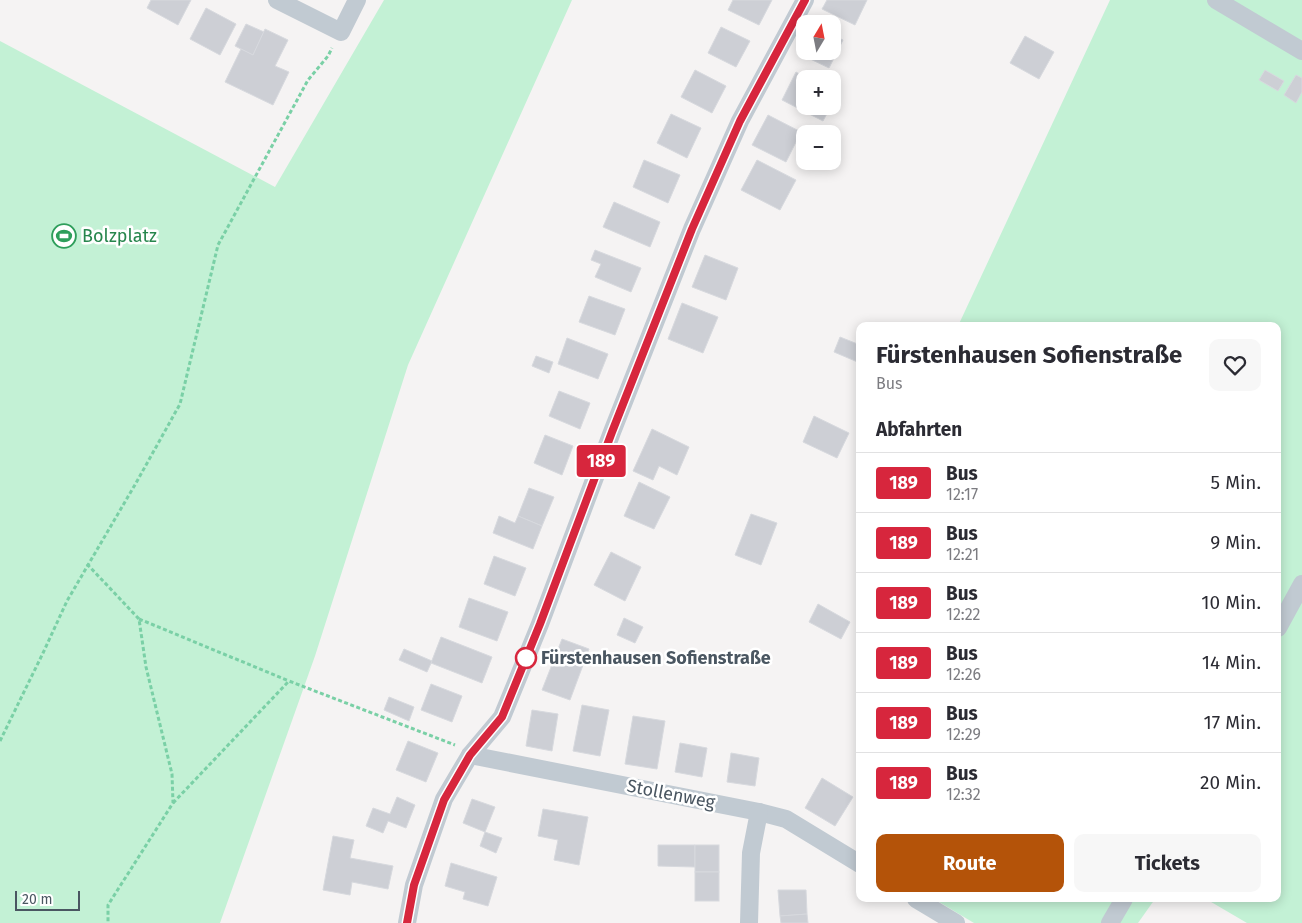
<!DOCTYPE html>
<html lang="de">
<head>
<meta charset="utf-8">
<style>
  :root { --surface:#fff; --page:#f7f7f7; --text:#2b2b33; --muted:#7c7c81; --line:#e1e1e2; --accent:#b45309 }
  body { margin:0; font-family:"Fira Sans",sans-serif; background:var(--page); color:var(--text); height:100vh; display:flex; flex-direction:column; font-size:19px; white-space:nowrap }
  * { box-sizing:border-box; margin:0 }
  p { font-size:16px; color:var(--muted) }
  .icon { flex:none; width:28px; height:28px; fill:none; stroke:currentColor; stroke-width:2; stroke-linecap:round; stroke-linejoin:round }
  .map { position:relative; flex:1; overflow:hidden }
  .drawer { position:absolute; left:856px; top:322px; width:425px; height:580px; display:flex; flex-direction:column; background:var(--surface); border-radius:10px; box-shadow:0 2px 12px #0003 }
  .drawer>* { flex:none }
  .badge { padding:0 10px; border-radius:4px; font-size:18px; line-height:32px }
  .needle { width:32px; rotate:10deg }
  .tools { position:absolute; left:796px; top:15px; display:grid; gap:10px }
  .tools a { display:grid; place-items:center; width:45px; height:45px; border-radius:10px; background:var(--surface); box-shadow:0 2px 12px #0003; font-size:25px }
  .scale { position:absolute; left:15px; bottom:12px; width:65px; box-sizing:border-box; padding-left:5px; border:2px solid #4a5661; border-top:0; font-size:14px; line-height:18px; white-space:nowrap; color:#4a5661; -webkit-text-stroke:4px #fff; paint-order:stroke }
  .map>.badge { position:absolute; translate:-50% -50%; box-shadow:0 0 0 2px #fff }
  h2 { padding:0 20px; font-size:19px; line-height:45px }
  .round { display:grid; place-items:center; flex:none; width:52px; height:52px; border-radius:10px; background:var(--page) }
  .summary { display:flex; align-items:center; justify-content:space-between; height:85px; padding:0 20px }
  h1 { font-size:24px; font-weight:700; line-height:38px }
  .cta { display:flex; gap:10px; margin-top:auto; padding:10px 20px }
  .cta a { flex:1; height:58px; border-radius:10px; background:var(--accent); color:#fff; font-size:20px; font-weight:700; line-height:58px; text-align:center }
  .cta a+a { background:var(--page); color:var(--text) }
  ul { padding:0; list-style:none }
  li { display:flex; align-items:center; gap:15px; height:60px; padding:0 20px; border-top:1px solid var(--line) }
  li div { flex:1 }
  li b { display:block; font-size:19px }
  li em { font-style:normal }
  li .badge { min-width:55px; font-weight:700; text-align:center }
  .map>svg:first-child { display:block }
  .green { fill:#c3f1d5 }
  .building { fill:#cdcfd5; stroke:#d7d9de }
  .lines { fill:none; stroke-linecap:round; stroke-linejoin:round }
  .path { stroke:#7ad0a6; stroke-width:3; stroke-dasharray:4 2.5; stroke-linecap:butt }
  .street { stroke:#c1cad2; stroke-width:18 }
  .line-casing { stroke:#fff; stroke-width:11 }
  .line { stroke:#d7263d; stroke-width:8 }
  .stop-dot { fill:#fff; stroke:#d7263d; stroke-width:2.5 }
  .labels { text-anchor:middle; dominant-baseline:central; stroke-width:5; stroke-linejoin:round; paint-order:stroke }
  .leisure-label { font-size:18px; fill:#27864d; stroke:#fff; text-anchor:start }
  .stop-label { font-size:18px; font-weight:bold; fill:#4a5661; stroke:#fff; text-anchor:start }
  .street-label { font-size:18px; fill:#4a5661; stroke:#fff }
</style>
</head>
<body>
<div class="map">
<svg width="1302" height="923" viewBox="0 0 1302 923">
  <rect width="100%" height="100%" fill="#f5f3f3"/>
  <g class="green">
    <polygon points="384,0 572,0 408,365 315,656 220,923 0,923 0,41 275,187"/>
    <polygon points="1110,0 1302,0 1302,923 1247,923 1206,899 1278,899 1278,326 958,326"/>
    <polygon points="934,899 1155,899 1138,923 974,923"/>
  </g>
  <g class="building">
    <polygon points="151,0 191,0 178,25 147,8"/>
    <polygon points="733,0 772,0 759,25 728,10"/>
    <polygon points="827,0 867,0 855,25 822,9"/>
    <polygon points="206,8 236,24 220,55 190,39"/>
    <polygon points="246,24 264,32 253,55 235,46"/>
    <polygon points="721,27 750,41 736,67 708,53"/>
    <polygon points="265,29 288,40 275,66 289,72 273,105 225,82 241,49 253,55"/>
    <polygon points="832,35 843,40 829,68 802,55 805,49 805,51 832,51"/>
    <polygon points="1025,36 1054,52 1039,79 1010,63"/>
    <polygon points="695,70 726,86 712,113 681,97"/>
    <polygon points="1265,70 1284,81 1278,91 1259,80"/>
    <polygon points="796,72 808,79 805,79 805,106 831,106 823,121 782,100"/>
    <polygon points="1296,75 1302,78 1302,92 1296,103 1284,95"/>
    <polygon points="671,114 701,128 687,158 657,143"/>
    <polygon points="768,115 801,132 786,162 752,145"/>
    <polygon points="644,160 680,175 668,203 633,187"/>
    <polygon points="757,160 796,180 780,210 741,190"/>
    <polygon points="614,202 660,222 650,247 603,227"/>
    <polygon points="595,250 641,268 631,292 595,277 601,264 591,260"/>
    <polygon points="705,255 738,268 726,300 692,287"/>
    <polygon points="589,296 625,309 615,335 579,322"/>
    <polygon points="682,303 718,317 703,353 668,339"/>
    <polygon points="840,337 860,345 860,363 834,352"/>
    <polygon points="567,338 608,354 598,379 558,364"/>
    <polygon points="536,356 553,362 549,373 532,366"/>
    <polygon points="559,391 590,403 580,429 549,416"/>
    <polygon points="814,416 849,433 837,458 803,442"/>
    <polygon points="652,429 689,447 677,475 659,466 653,480 633,471"/>
    <polygon points="545,435 573,446 562,475 534,463"/>
    <polygon points="639,482 670,497 654,529 624,516"/>
    <polygon points="529,488 554,497 542,526 518,516"/>
    <polygon points="751,514 777,523 761,565 735,555"/>
    <polygon points="499,516 515,523 518,516 542,526 533,549 493,533"/>
    <polygon points="611,552 641,567 625,601 594,585"/>
    <polygon points="494,556 526,568 515,596 484,584"/>
    <polygon points="469,598 508,612 497,641 459,627"/>
    <polygon points="818,604 850,622 841,639 809,622"/>
    <polygon points="624,618 643,627 635,643 617,635"/>
    <polygon points="441,637 492,657 482,683 431,663"/>
    <polygon points="562,639 589,649 570,700 542,690"/>
    <polygon points="404,649 432,661 427,672 399,660"/>
    <polygon points="431,684 462,696 452,722 421,710"/>
    <polygon points="389,697 414,707 409,721 384,710"/>
    <polygon points="582,705 609,710 600,756 573,751"/>
    <polygon points="532,710 558,714 552,751 526,746"/>
    <polygon points="633,716 665,721 657,769 625,764"/>
    <polygon points="408,741 438,753 426,782 396,770"/>
    <polygon points="680,743 707,748 702,777 675,772"/>
    <polygon points="731,753 759,758 755,786 727,782"/>
    <polygon points="822,778 853,797 835,826 805,808"/>
    <polygon points="397,797 415,805 406,828 388,821 383,833 366,826 373,808 390,814"/>
    <polygon points="472,799 495,807 485,832 463,823"/>
    <polygon points="543,809 588,817 579,865 554,860 558,840 538,836"/>
    <polygon points="485,832 502,838 496,853 480,846"/>
    <polygon points="333,836 354,840 350,858 393,866 388,889 352,882 350,895 323,890"/>
    <polygon points="658,845 695,845 695,867 658,866"/>
    <rect x="695" y="845" width="24" height="27"/>
    <polygon points="451,863 497,877 488,906 463,899 465,892 445,886"/>
    <rect x="695" y="872" width="24" height="29"/>
    <polygon points="778,890 806,890 807,914 780,916"/>
    <polygon points="807,914 808,923 781,923 780,916"/>
  </g>
  <g class="lines">
    <g class="path">
      <polyline points="87,564 139,619 146,667 172,774 173,803 108,905 108,923"/>
      <polyline points="139,619 289,681"/>
      <polyline points="0,741 43,653 67,601 136,483 180,404 218,245 308,80 328,56 332,48"/>
      <polyline points="173,803 289,681 455,745"/>
    </g>
    <g class="street">
      <polyline points="277,0 341,32 357,0"/>
      <polyline points="1216,0 1302,51"/>
      <polyline points="1278,628 1302,584"/>
      <polyline points="470,755 759,812 786,819 860,864"/>
      <polyline points="916,899 956,923"/>
      <polyline points="407,923 414,885 444,799 470,755 502,717 540,624 612,432 692,229 740,121 805,0"/>
      <polyline points="749,923 751,853 759,812"/>
      <polyline points="1110,923 1124,899"/>
    </g>
  </g>
  <g class="lines">
    <g class="line-casing">
      <polyline id="line" points="407,923 414,885 444,800 470,755 502,717 540,624 612,432 692,229 740,121 805,0"/>
    </g>
    <use href="#line" class="line"/>
  </g>
  <defs>
    <g id="stadium-ring" transform="scale(1.25)"><circle r="9.5" fill="#fff" stroke="#2e9e5b" stroke-width="1.5"/><path d="M0-5a6.5 5 0 1 0 0 10a6.5 5 0 1 0 0-10ZM-3.5-1.8h7v3.6h-7Z" fill="#2e9e5b"/></g>
  </defs>
  <g fill-rule="evenodd">
    <use href="#stadium-ring" x="64" y="236"/>
  </g>
  <circle class="stop-dot" cx="526" cy="658" r="10"/>
  <g class="labels">
    <g class="leisure-label">
      <text x="82" y="236">Bolzplatz</text>
    </g>
    <g class="stop-label">
      <text x="541" y="658">Fürstenhausen Sofienstraße</text>
    </g>
    <g class="street-label">
      <text transform="translate(671 794) rotate(11)">Stollenweg</text>
    </g>
  </g>
</svg>
<div class="tools">
<a><svg class="needle" viewBox="-14 -14 28 28"><path d="M0-13l5 13h-10z" fill="#e53935"/><path d="M0 13l5-13h-10z" fill="#7c7c81"/></svg></a>
<a>+</a>
<a>−</a>
</div>
<div class="scale">20 m</div>
<b class="badge" style="left:601px;top:461px;background:#d7263d;color:#fff">189</b>
<section class="drawer">
<div class="summary"><div><h1>Fürstenhausen Sofienstraße</h1><p>Bus</p></div><a class="round"><svg class="icon" aria-label="heart" viewBox="0 0 24 24"><path d="M12 20l-8-8c-3-5 5-10 8-4 3-6 11-1 8 4z"/></svg></a></div>
<h2>Abfahrten</h2>
<ul>
<li><span class="badge" style="background:#d7263d;color:#fff">189</span><div><b>Bus</b><p>12:17</p></div><em>5 Min.</em></li>
<li><span class="badge" style="background:#d7263d;color:#fff">189</span><div><b>Bus</b><p>12:21</p></div><em>9 Min.</em></li>
<li><span class="badge" style="background:#d7263d;color:#fff">189</span><div><b>Bus</b><p>12:22</p></div><em>10 Min.</em></li>
<li><span class="badge" style="background:#d7263d;color:#fff">189</span><div><b>Bus</b><p>12:26</p></div><em>14 Min.</em></li>
<li><span class="badge" style="background:#d7263d;color:#fff">189</span><div><b>Bus</b><p>12:29</p></div><em>17 Min.</em></li>
<li><span class="badge" style="background:#d7263d;color:#fff">189</span><div><b>Bus</b><p>12:32</p></div><em>20 Min.</em></li>
</ul>
<div class="cta"><a>Route</a><a>Tickets</a></div>
</section>
</div>
</body>
</html>
